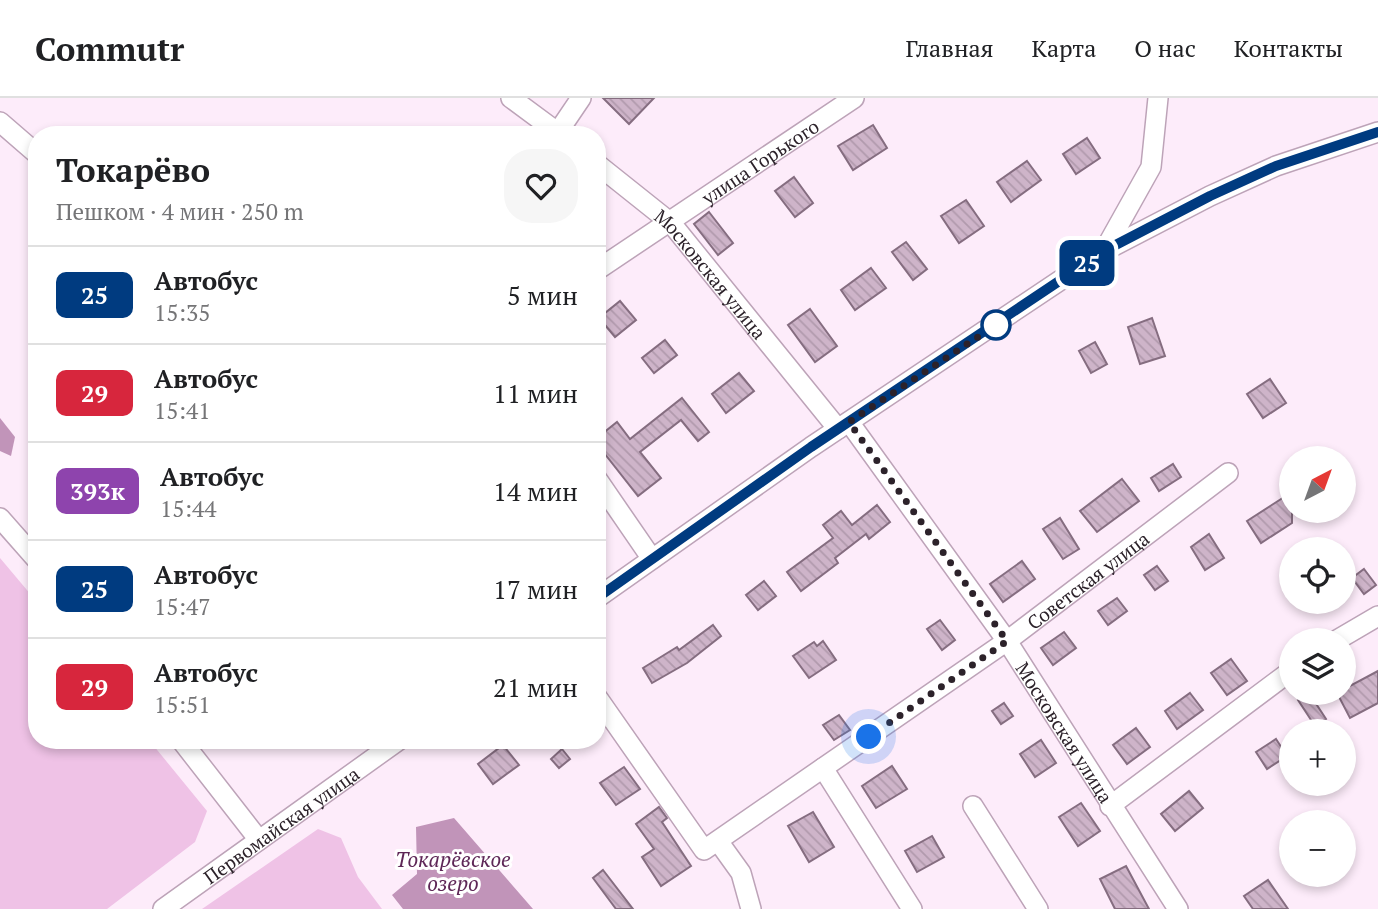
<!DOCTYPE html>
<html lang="ru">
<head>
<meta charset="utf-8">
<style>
  :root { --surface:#fff; --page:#f6f6f6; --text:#202124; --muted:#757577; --line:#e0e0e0 }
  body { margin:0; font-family:"PT Serif",serif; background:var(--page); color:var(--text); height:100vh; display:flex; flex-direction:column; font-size:26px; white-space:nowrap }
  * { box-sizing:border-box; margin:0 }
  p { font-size:23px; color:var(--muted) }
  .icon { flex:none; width:38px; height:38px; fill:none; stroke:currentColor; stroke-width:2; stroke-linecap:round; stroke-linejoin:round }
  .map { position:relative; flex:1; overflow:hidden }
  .sheet { position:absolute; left:28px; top:28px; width:578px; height:623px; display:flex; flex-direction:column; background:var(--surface); border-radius:28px; box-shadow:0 4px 10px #0003 }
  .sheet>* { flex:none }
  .badge { padding:0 14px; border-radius:10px; font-size:24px; line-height:46px }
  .needle { width:46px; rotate:41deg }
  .fabs { position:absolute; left:1279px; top:348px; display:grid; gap:14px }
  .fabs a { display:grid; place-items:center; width:77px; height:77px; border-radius:50%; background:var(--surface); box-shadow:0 4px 10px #0003; font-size:35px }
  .you { position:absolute; width:35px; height:35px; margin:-18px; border:5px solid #fff; border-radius:50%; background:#1a73e8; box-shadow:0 0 0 10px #1a73e833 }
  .map>.badge { position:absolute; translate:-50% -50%; box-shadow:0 0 0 4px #fff }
  .round { display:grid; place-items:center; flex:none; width:74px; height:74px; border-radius:28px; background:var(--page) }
  .head { display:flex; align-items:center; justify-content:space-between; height:119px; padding:0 28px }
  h1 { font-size:33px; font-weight:700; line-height:52px }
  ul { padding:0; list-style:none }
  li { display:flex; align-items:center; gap:21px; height:98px; padding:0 28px; border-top:2px solid var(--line) }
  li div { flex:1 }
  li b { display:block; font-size:26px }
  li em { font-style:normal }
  li .badge { min-width:77px; font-weight:700; text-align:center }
  header { display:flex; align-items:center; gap:42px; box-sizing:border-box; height:98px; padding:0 35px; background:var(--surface); border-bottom:2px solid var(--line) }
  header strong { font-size:33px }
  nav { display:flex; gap:38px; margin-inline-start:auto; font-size:24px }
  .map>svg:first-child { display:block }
  .grass { fill:#efc2e6 }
  .water { fill:#c194b9 }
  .building { fill:url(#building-back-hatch); stroke:#856d80; stroke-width:2 }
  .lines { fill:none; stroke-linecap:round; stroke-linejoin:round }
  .minor-casing { stroke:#bda3b8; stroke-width:22 }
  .minor { stroke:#fff; stroke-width:19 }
  .line-casing { stroke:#fff; stroke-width:16 }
  .line { stroke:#003b80; stroke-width:10 }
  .walk { stroke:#2c222a; stroke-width:7; stroke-dasharray:0 12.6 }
  .stop-dot { fill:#fff; stroke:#003b80; stroke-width:3.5 }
  .labels { text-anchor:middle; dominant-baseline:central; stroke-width:6; stroke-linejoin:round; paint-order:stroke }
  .street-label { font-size:19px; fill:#2c222a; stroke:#fff }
  .water-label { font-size:21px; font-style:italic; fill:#5e2757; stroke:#fff }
</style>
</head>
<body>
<header>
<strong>Commutr</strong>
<nav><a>Главная</a><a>Карта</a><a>О нас</a><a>Контакты</a></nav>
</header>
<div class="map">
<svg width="1378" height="811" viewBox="0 0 1378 811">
  <defs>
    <pattern id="building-back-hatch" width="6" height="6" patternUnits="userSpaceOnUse" patternTransform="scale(1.75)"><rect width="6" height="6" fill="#ceb4c9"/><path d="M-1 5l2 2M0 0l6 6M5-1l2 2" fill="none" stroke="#b19aad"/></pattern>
  </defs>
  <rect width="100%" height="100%" fill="#fdecfa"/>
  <g class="grass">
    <polygon points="0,460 37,504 37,642 149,642 207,713 195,744 107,811 0,811"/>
    <polygon points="318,731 341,740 358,779 382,811 202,811"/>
  </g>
  <g class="water">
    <polygon points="0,320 15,339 11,358 0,353"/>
    <polygon points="454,720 533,811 403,811 392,797 417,776 416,729"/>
  </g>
  <g class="building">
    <polygon points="603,0 654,0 629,26"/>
    <polygon points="873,27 887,50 853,72 838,48"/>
    <polygon points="1087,40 1100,60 1076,76 1063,56"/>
    <polygon points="1027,63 1041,82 1011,104 997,84"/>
    <polygon points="794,79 813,105 795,119 775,93"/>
    <polygon points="966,102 984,128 959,145 941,118"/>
    <polygon points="709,114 733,145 718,157 694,126"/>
    <polygon points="906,144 927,171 913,182 892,154"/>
    <polygon points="871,170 886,190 855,212 841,192"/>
    <polygon points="620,203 636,222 615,239 599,220"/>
    <polygon points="810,211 837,248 815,264 788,227"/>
    <polygon points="1152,220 1165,258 1140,266 1128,229"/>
    <polygon points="665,242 677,257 654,275 642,260"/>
    <polygon points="1095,244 1107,266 1091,275 1079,253"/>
    <polygon points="739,275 754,293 726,315 712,296"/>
    <polygon points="1270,281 1286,305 1263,320 1247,296"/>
    <polygon points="682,300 709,334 698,343 681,322 640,354 661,380 638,398 597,346 597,340 617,324 630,341"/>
    <polygon points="1173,366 1181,379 1159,393 1151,380"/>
    <polygon points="1122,381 1139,403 1097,434 1080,413"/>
    <polygon points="1292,394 1292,425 1261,445 1247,423"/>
    <polygon points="877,407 890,424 869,441 866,436 835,460 838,465 801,493 787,474 833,440 823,427 841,413 852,427"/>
    <polygon points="1060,420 1079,451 1063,461 1043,431"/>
    <polygon points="1209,436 1224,460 1205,472 1191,449"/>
    <polygon points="1022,463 1035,481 1003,504 990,486"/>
    <polygon points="1157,468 1168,483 1155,492 1144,477"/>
    <polygon points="1364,471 1376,487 1364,496 1352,480"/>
    <polygon points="764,483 776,498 758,512 746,497"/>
    <polygon points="1117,500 1127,513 1108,527 1098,513"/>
    <polygon points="940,522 955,542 942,552 927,531"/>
    <polygon points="713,527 721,538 687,565 652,585 643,570 677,549 679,552"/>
    <polygon points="1064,534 1076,550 1053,567 1041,550"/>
    <polygon points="823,543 836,562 809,580 793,558 814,544 817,548"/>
    <polygon points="1231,561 1247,583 1227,597 1211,575"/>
    <polygon points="1378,573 1378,605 1350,620 1337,595 1344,595 1344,591"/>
    <polygon points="1190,595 1203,612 1177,631 1165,613"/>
    <polygon points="1309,595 1326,621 1315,628 1298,602"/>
    <polygon points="1004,605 1013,618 1001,626 992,613"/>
    <polygon points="839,617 850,632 834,642 823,627"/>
    <polygon points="1136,630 1150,649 1127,666 1113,647"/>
    <polygon points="1276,641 1287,658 1267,671 1256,654"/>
    <polygon points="1041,642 1056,665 1035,679 1020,656"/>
    <polygon points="503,647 519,667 493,686 478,666"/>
    <polygon points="562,651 570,661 559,670 551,661"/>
    <polygon points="892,668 907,691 876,710 862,688"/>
    <polygon points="624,669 640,691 616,707 600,685"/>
    <polygon points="1189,693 1203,710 1175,733 1161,716"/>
    <polygon points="1081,705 1100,733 1078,748 1059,719"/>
    <polygon points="659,709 667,720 662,724 691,768 661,788 642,759 654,751 636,726"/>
    <polygon points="813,714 834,749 809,764 788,728"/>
    <polygon points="932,738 944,759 917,774 905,753"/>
    <polygon points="1126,768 1149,811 1115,811 1100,781"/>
    <polygon points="603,772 633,811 616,811 593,780"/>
    <polygon points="1268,782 1288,811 1253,811 1244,798"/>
  </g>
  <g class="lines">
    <g class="minor-casing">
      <g id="minor">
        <polyline points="511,0 561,37"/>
        <polyline points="0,24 37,56"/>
        <polyline points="558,34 581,0"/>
        <path id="s1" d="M597,66L671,125L838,331"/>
        <polyline points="1104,153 1151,69 1158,0"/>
        <path id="s2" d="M597,172L854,0"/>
        <path id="s3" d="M849,324L1007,543L1178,811"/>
        <polyline points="597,381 652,461"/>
        <polyline points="0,420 37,462"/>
        <polyline points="597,500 811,349 1104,153 1210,98 1276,68 1378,34"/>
        <polyline points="1337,542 1378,518"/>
        <path id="s4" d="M597,599L704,752L1007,543L1228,375"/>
        <polyline points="181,642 259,742"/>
        <polyline points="823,670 912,811"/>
        <polyline points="973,708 1038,811"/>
        <polyline points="1110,708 1292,572"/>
        <polyline points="718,743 741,775 751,811"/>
        <path id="s5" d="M163,811L399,642"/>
      </g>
    </g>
    <use href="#minor" class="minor"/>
  </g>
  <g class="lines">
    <g class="line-casing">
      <polyline id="line" points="597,500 811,349 1104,153 1210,98 1276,68 1378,34"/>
    </g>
    <use href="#line" class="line"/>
    <polyline class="walk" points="869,639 1007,543 849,324 996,227"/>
  </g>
  <circle class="stop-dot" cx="996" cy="227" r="14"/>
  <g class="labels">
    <g class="street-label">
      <text stroke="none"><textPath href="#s2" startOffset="196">улица Горького</textPath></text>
      <text stroke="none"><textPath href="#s1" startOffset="159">Московская улица</textPath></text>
      <text stroke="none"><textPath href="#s4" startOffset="656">Советская улица</textPath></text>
      <text stroke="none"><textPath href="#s3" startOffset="378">Московская улица</textPath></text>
      <text stroke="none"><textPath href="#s5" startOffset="145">Первомайская улица</textPath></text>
    </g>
    <g class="water-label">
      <text x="453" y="761">Токарёвское<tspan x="453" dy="24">озеро</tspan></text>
    </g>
  </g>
</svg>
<div class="fabs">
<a><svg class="needle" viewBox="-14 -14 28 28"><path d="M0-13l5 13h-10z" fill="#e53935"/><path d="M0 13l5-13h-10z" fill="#757577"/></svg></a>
<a><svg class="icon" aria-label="locate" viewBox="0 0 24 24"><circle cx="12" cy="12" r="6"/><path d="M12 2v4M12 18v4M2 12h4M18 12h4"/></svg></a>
<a><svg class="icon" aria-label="layers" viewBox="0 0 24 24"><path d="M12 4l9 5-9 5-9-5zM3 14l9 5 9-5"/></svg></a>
<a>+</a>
<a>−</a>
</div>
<div class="you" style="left:869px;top:639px"></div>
<b class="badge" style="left:1087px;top:165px;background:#003b80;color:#fff">25</b>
<section class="sheet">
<div class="head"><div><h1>Токарёво</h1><p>Пешком · 4 мин · 250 m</p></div><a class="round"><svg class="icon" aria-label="heart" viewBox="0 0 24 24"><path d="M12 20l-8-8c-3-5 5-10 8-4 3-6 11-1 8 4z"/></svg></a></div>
<ul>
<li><span class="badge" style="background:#003b80;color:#fff">25</span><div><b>Автобус</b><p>15:35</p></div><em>5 мин</em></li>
<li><span class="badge" style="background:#d7263d;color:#fff">29</span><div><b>Автобус</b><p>15:41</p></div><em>11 мин</em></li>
<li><span class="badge" style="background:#8e44ad;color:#fff">393к</span><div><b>Автобус</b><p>15:44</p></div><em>14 мин</em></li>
<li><span class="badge" style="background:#003b80;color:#fff">25</span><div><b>Автобус</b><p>15:47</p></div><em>17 мин</em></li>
<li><span class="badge" style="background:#d7263d;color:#fff">29</span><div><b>Автобус</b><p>15:51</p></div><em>21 мин</em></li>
</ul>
</section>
</div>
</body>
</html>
